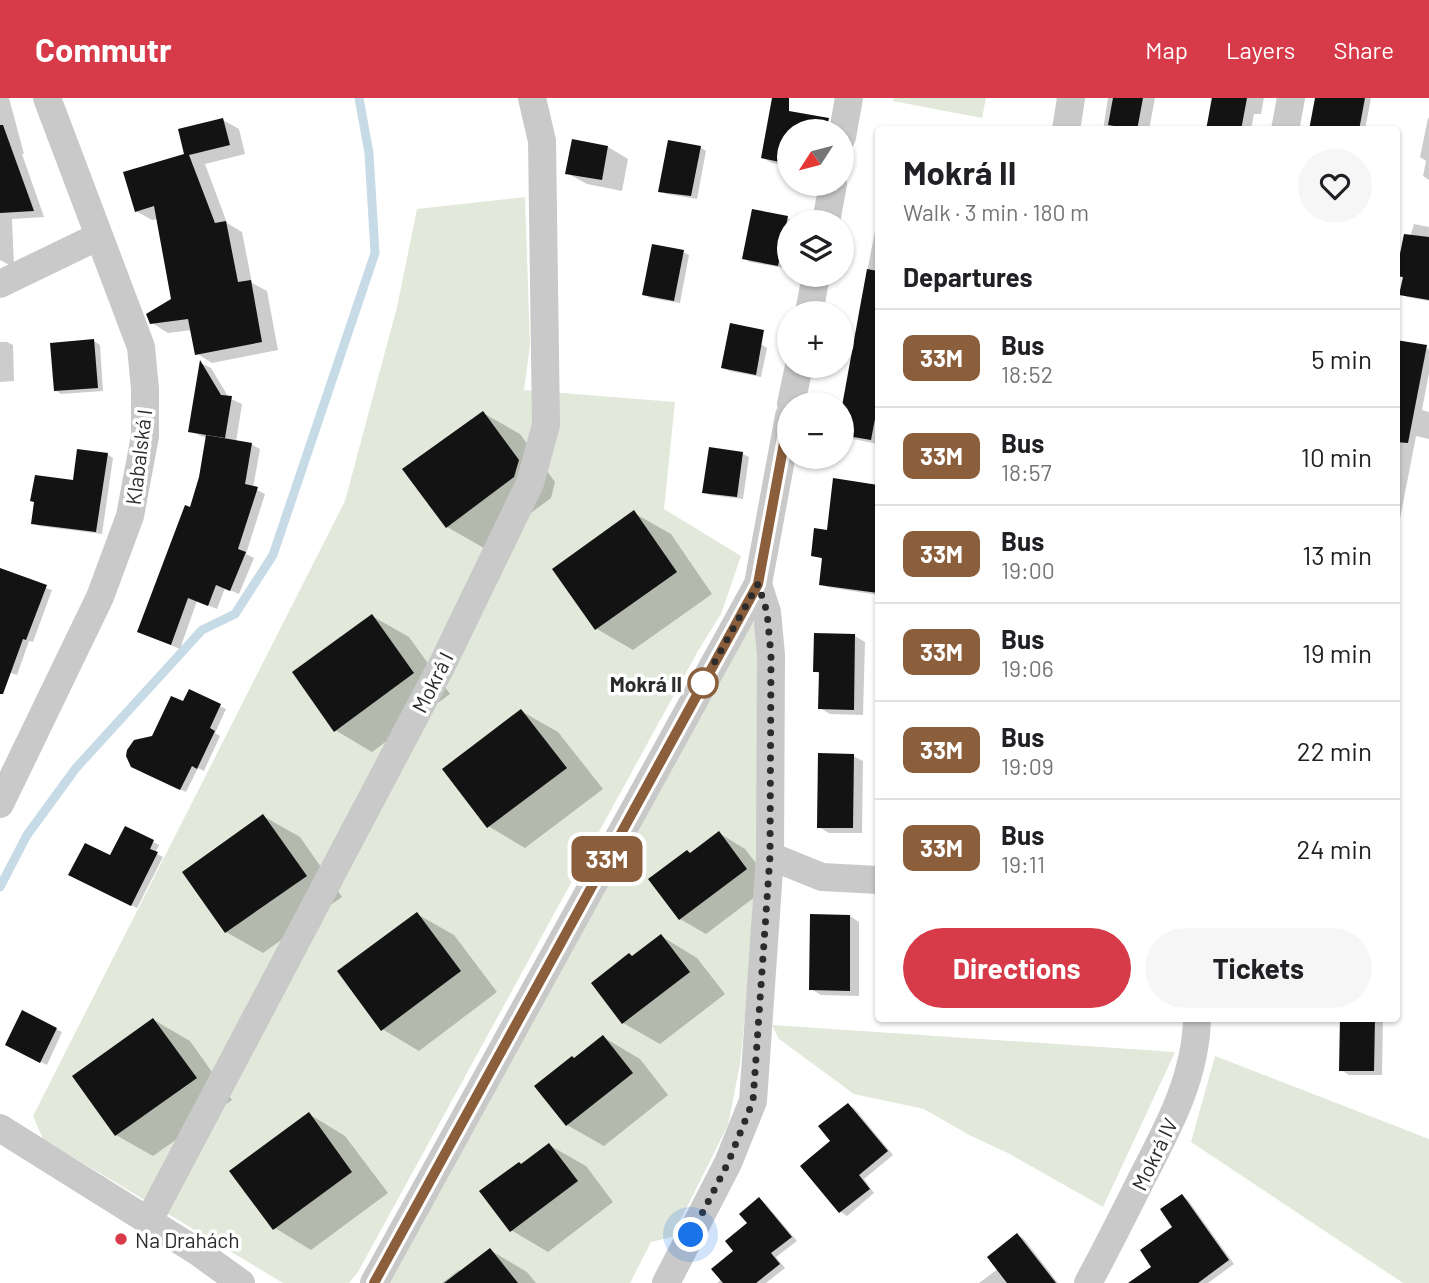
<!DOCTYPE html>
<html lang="en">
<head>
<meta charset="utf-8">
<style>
  :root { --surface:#fff; --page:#f6f6f6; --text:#202124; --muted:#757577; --line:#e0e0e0; --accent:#d73a48 }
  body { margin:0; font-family:Barlow,sans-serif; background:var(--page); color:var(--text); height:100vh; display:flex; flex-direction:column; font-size:26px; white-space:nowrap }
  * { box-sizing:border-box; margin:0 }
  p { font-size:23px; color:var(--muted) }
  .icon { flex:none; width:38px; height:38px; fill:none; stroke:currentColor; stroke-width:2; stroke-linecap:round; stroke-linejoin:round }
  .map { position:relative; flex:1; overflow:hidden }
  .details { position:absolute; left:875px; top:28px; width:525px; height:896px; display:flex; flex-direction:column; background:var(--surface); border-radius:7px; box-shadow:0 2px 5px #0004 }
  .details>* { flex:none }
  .badge { padding:0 14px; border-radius:10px; font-size:24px; line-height:46px }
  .needle { width:46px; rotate:234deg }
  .fabs { position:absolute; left:777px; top:21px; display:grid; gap:14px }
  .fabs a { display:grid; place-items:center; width:77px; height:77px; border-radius:50%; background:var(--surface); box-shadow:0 2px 5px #0004; font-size:35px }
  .you { position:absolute; width:35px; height:35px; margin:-18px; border:5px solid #fff; border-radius:50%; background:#1a73e8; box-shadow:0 0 0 10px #1a73e833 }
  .map>.badge { position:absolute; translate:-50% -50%; box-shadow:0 0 0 4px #fff }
  h2 { padding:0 28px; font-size:26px; line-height:63px }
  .round { display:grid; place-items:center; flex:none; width:74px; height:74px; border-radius:37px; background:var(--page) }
  .summary { display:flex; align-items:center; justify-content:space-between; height:119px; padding:0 28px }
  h1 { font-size:33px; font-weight:700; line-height:52px }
  .cta { display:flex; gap:14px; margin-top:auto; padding:14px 28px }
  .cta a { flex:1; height:80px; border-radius:42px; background:var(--accent); color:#fff; font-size:28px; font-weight:700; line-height:80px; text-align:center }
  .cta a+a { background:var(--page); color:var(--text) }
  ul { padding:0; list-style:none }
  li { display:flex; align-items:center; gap:21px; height:98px; padding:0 28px; border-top:2px solid var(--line) }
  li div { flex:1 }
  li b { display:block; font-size:26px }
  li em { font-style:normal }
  li .badge { min-width:77px; font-weight:700; text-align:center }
  header { display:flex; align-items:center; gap:42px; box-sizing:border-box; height:98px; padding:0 35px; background:var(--accent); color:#fff }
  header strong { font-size:33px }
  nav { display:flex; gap:38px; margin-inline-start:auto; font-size:24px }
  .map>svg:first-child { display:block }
  .green { fill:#e2e8da }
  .shadow { fill:#0003 }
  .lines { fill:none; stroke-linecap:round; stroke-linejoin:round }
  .stream { stroke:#c7dbe7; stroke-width:9 }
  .building { fill:#131313 }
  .street { stroke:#c9c9c9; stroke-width:28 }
  .line-casing { stroke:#fff; stroke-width:16 }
  .line { stroke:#8b5e3c; stroke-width:10 }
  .walk { stroke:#2c2c2c; stroke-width:7; stroke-dasharray:0 12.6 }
  .stop-dot { fill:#fff; stroke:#8b5e3c; stroke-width:3.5 }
  .poi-dot { fill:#d73a48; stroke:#fff; stroke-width:2.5 }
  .labels { text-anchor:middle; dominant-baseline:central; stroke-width:7; stroke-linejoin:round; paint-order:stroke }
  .street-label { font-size:21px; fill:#2c2c2c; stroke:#fff }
  .stop-label { font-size:21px; font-weight:bold; fill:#2c2c2c; stroke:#fff; text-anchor:end }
  .poi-label { font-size:21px; fill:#2c2c2c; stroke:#fff; text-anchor:start }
</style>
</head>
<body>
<header>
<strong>Commutr</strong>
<nav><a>Map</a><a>Layers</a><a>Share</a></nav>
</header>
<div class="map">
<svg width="1429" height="1185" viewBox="0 0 1429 1185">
  <rect width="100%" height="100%" fill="#fff"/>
  <g class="green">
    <polygon points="894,0 986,0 982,20 893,3"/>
    <polygon points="525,99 530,247 524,292 675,304 664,411 741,458 721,516 698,553 358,1174 349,1185 283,1185 43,1041 33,1018 345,403 397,209 417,111"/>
    <polygon points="752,524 760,529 762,620 753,840 740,966 728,1027 672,1139 651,1144 630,1185 390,1185 591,814"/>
    <polygon points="772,927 1175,954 1103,1109 1010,1056 969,1037 924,1011 854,996 779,941"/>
    <polygon points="1215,958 1429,1041 1429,1185 1403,1185 1191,1044"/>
  </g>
  <g class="shadow">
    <polygon points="0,0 9,0 24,56 22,56 44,119 12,121 14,168 11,168 0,162"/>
    <polygon points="1108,0 1155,0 1149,32 1103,32"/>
    <polygon points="1211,0 1264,0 1261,16 1254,16 1251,32 1207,32"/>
    <polygon points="1332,0 1371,0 1365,32 1310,32"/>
    <polygon points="772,12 815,23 814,33 789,33 789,68 772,65 763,60"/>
    <polygon points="1428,20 1429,20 1429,82 1423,78 1426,63 1420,59"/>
    <polygon points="223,22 239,31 245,56 205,66 227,125 242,134 252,185 267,193 278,252 212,265 196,255 192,232 168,235 152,225 173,202 158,121 152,122 136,113 186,57"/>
    <polygon points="608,49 628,61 622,93 587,86 567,75"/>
    <polygon points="700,49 706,53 697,101 666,96 660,93"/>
    <polygon points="878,118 878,226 866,223 858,219"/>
    <polygon points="787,120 793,123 789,124 789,142 784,170 750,164 744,160"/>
    <polygon points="1414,126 1429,129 1429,203 1407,199 1401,196 1404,181 1398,177"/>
    <polygon points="683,154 689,157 680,205 650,200 644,196"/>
    <polygon points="94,243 100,247 103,293 61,296 55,292"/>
    <polygon points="0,244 7,244 13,247 14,283 0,284"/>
    <polygon points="1396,244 1429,251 1429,275 1422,312 1429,314 1429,341 1416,338 1396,442"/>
    <polygon points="761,246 767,250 761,279 729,273 723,269"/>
    <polygon points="851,264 878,270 878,346 848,340 842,337 842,318"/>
    <polygon points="201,265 211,270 229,300 242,306 236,344 251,346 260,351 253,390 265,396 246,456 254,460 239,496 225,490 217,511 197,503 180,551 139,534 191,411 201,379 208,341 190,333"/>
    <polygon points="483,315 520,336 555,384 551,400 484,450 447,429"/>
    <polygon points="107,356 113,360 102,436 39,428 33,425"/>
    <polygon points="743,356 749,359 743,401 710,397 704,394"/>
    <polygon points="835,382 878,389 878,497 827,489 821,486 824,462 813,457 828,434"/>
    <polygon points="634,415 671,436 712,496 633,552 597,531 555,472"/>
    <polygon points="0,475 52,492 33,544 29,543 17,577 0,571"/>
    <polygon points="372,518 409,539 450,596 372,654 335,632"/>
    <polygon points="855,538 865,544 863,617 830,616 820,610 821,577 815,573"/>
    <polygon points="190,593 226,611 215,635 220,638 204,673 198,670 186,694 146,676 153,640 184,606"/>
    <polygon points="521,613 558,634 603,691 525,750 488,728"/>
    <polygon points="853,658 863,663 862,735 829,735 819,729"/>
    <polygon points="263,718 300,739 342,799 263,855 226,834"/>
    <polygon points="125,730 159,747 155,755 163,759 137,810 77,780 111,760"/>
    <polygon points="719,735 745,751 772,786 706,836 680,821 691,756"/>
    <polygon points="417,816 454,837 497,894 419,953 382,931"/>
    <polygon points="850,818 859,824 859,898 821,897 811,891"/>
    <polygon points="661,838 697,860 725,896 660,946 623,925"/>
    <polygon points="23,915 62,934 47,967 7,946"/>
    <polygon points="1342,920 1383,920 1382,977 1349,977 1341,972"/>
    <polygon points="154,922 190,943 232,1002 153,1058 116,1037"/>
    <polygon points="603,939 640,961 668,997 604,1048 567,1027"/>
    <polygon points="848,1007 854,1010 893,1057 864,1081 874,1095 847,1118 841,1114 803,1068 833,1043"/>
    <polygon points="309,1016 345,1038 388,1095 311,1152 275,1130"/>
    <polygon points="549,1047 586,1068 613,1104 548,1154 511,1132 522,1068"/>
    <polygon points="1182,1098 1188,1102 1234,1166 1208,1185 1131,1185 1154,1169 1174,1129"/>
    <polygon points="759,1101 765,1105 797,1143 776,1159 785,1170 766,1185 717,1185 722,1181 736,1154"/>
    <polygon points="1018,1137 1024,1141 1058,1185 979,1185 998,1171"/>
    <polygon points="490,1152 527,1174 536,1185 442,1185 459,1172 462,1174"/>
  </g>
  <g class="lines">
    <polyline class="stream" points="0,789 27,737 76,670 202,532 235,516 273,457 375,155 369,55 359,0"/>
  </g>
  <g class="building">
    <polygon points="772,0 789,0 789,13 829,20 826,33 789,33 789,66 761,60"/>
    <polygon points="1113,0 1143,0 1137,32 1108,27"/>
    <polygon points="1212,0 1247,0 1241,32 1206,32"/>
    <polygon points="1315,0 1365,0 1359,32 1309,32"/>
    <polygon points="223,20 230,47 189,57 215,125 226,123 238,184 251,182 262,244 195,257 188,221 150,226 146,216 171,201 154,108 135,114 123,74 184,56 178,31"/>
    <polygon points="0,27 3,27 34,113 0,115"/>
    <polygon points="572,41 608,48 602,82 565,76"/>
    <polygon points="668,42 701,48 691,98 658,94"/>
    <polygon points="752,111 788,118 778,168 742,161"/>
    <polygon points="1404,136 1429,139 1429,202 1399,197 1403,179 1396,178 1396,175"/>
    <polygon points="652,146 684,152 674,203 642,197"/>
    <polygon points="867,171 878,173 878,305 871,342 842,337 842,308"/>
    <polygon points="730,225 764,232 756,277 721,270"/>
    <polygon points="94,241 98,290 54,293 50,245"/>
    <polygon points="1396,242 1427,247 1408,345 1396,344"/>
    <polygon points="200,262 221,297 232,298 225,340 188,334"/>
    <polygon points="483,313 519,362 514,379 446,430 402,371"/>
    <polygon points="206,337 252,345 245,386 258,389 238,451 246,454 230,493 216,487 208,508 188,500 171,547 137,534 185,407 190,409 199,379"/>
    <polygon points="709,349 743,354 737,399 702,395"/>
    <polygon points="77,351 108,355 96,434 31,426 34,404 30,403 35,377 73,382"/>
    <polygon points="833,380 878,387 878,495 819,487 822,460 811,458 814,430 827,432"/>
    <polygon points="634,412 677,474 595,532 552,471"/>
    <polygon points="0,470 47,487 26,542 23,541 3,596 0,596"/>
    <polygon points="372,516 414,575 334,634 292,574"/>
    <polygon points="814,535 855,536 854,612 818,611 819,574 813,574"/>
    <polygon points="189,591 221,606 210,630 215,633 197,671 192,668 180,692 131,669 126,658 127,652 134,642 152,638 171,598 183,603"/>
    <polygon points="521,611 567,670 487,730 442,671"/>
    <polygon points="818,655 854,656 853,730 817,730"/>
    <polygon points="263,716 307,778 225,835 182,774"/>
    <polygon points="125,728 154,742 150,751 158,754 131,808 68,777 85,745 110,757"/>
    <polygon points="719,733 747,771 679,822 648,781 687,752 690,755"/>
    <polygon points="417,814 461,873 381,933 337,873"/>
    <polygon points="810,816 850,817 850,893 809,892"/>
    <polygon points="661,836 690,874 622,926 591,885 629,855 632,858"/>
    <polygon points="22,912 57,930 40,965 5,947"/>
    <polygon points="153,920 197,980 115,1038 72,978"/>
    <polygon points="1340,920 1375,920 1374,973 1339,973"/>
    <polygon points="603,937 633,975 566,1028 534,988 572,958 574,960"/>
    <polygon points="848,1005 888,1053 859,1077 870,1091 839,1115 800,1068 830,1043 818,1028"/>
    <polygon points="309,1014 352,1074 273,1132 229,1073"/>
    <polygon points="549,1045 578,1083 510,1134 479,1093 519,1064 521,1066"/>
    <polygon points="1182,1096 1229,1162 1198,1185 1128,1185 1151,1169 1140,1152 1172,1129 1160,1111"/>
    <polygon points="759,1099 792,1139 771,1155 780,1166 756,1185 723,1185 711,1171 733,1153 725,1143 747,1125 739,1116"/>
    <polygon points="1017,1135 1056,1185 1007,1185 987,1159"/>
    <polygon points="490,1150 518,1185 444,1185"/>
  </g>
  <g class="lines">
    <g class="street">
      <polyline points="1066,32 1071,0"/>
      <polyline points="1285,32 1291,0"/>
      <polyline points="842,39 849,0"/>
      <polyline points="826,124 833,86"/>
      <polyline points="0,186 99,138"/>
      <polyline points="809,215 816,177"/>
      <polyline points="791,306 799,268"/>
      <polyline points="0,706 100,499 130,418 145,338 145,291 141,249 47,0"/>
      <polyline points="770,758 822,779 878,782"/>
      <polyline points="0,1030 198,1154 241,1185"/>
      <polyline points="148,1124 442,567 530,385 546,327 542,43 532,0"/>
      <polyline points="374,1185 758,486 789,318"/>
      <polyline points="666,1185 728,1065 753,1003 770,758 771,557 767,514 758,486"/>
      <path d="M1088,1185C1107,1150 1125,1114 1143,1078C1169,1028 1196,978 1197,920"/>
    </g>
  </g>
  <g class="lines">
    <g class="line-casing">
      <polyline id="line" points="374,1185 758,486 789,318"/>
    </g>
    <use href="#line" class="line"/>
    <polyline class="walk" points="691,1137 728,1065 753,1003 770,758 771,557 767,514 758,486 703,585"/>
  </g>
  <circle class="stop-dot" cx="703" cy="585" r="14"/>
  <circle class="poi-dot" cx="121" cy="1141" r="7"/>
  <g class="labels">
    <g class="street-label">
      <text transform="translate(138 359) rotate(-83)">Klabalská I</text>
      <text transform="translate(432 584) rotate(-63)">Mokrá I</text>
      <text transform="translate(1154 1056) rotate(-64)">Mokrá IV</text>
    </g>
    <g class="stop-label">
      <text x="682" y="585">Mokrá II</text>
    </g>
    <g class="poi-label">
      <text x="135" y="1141">Na Drahách</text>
    </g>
  </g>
</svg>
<div class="fabs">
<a><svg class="needle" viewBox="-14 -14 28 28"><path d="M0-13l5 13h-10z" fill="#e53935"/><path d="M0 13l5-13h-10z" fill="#757577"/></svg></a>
<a><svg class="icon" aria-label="layers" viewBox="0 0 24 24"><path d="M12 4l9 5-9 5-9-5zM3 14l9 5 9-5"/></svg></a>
<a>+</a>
<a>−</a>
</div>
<div class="you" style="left:691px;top:1137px"></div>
<b class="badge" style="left:607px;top:761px;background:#8b5e3c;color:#fff">33M</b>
<section class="details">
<div class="summary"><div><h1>Mokrá II</h1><p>Walk · 3 min · 180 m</p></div><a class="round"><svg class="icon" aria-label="heart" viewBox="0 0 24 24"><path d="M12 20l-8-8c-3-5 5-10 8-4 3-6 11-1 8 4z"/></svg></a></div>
<h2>Departures</h2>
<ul>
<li><span class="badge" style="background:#8b5e3c;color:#fff">33M</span><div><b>Bus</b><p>18:52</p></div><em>5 min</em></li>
<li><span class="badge" style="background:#8b5e3c;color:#fff">33M</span><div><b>Bus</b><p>18:57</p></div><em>10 min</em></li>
<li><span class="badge" style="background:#8b5e3c;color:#fff">33M</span><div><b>Bus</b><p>19:00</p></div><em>13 min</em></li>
<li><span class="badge" style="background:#8b5e3c;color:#fff">33M</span><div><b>Bus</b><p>19:06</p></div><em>19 min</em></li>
<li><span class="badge" style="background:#8b5e3c;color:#fff">33M</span><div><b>Bus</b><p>19:09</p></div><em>22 min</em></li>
<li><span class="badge" style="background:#8b5e3c;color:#fff">33M</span><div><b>Bus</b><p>19:11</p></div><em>24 min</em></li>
</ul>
<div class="cta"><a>Directions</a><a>Tickets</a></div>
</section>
</div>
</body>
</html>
